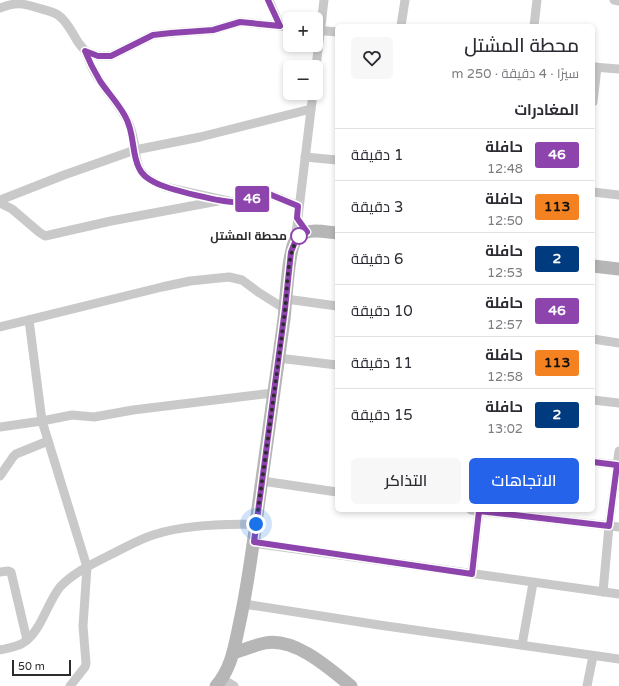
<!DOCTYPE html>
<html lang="ar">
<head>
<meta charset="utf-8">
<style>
  :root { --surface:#fff; --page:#f7f7f7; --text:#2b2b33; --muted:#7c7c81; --line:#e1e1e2; --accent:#2563eb }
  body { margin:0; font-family:"Varela Round",Cairo,sans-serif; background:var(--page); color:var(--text); direction:rtl; height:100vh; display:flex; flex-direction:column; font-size:15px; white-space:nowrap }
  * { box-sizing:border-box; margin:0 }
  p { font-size:13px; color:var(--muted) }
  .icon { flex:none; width:22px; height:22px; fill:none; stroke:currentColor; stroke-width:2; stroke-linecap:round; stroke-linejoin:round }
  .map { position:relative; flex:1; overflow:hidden; direction:ltr }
  .drawer { position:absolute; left:335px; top:24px; width:260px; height:488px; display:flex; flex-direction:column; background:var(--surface); border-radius:6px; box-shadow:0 2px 6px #0003; direction:rtl }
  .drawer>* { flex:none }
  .badge { padding:0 8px; border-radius:3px; font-size:14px; line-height:26px }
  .fabs { position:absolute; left:283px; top:12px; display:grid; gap:8px }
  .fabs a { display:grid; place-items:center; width:40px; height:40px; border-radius:6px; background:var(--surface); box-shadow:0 2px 6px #0003; font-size:20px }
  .scale { position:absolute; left:12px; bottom:10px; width:59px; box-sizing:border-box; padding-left:4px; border:2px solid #2c2c2c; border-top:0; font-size:11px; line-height:14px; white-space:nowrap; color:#2c2c2c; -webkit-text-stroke:3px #fff; paint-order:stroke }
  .you { position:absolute; width:20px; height:20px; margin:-10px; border:3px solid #fff; border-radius:50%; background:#1a73e8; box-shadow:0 0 0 6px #1a73e833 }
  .map>.badge { position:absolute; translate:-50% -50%; box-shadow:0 0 0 2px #fff }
  h2 { padding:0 16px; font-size:15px; line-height:36px }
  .round { display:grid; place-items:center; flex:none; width:42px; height:42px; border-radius:6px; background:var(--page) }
  .head { display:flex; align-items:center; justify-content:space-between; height:68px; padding:0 16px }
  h1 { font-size:19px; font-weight:600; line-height:30px }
  .button { display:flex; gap:8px; margin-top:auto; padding:8px 16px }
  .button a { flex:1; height:46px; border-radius:6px; background:var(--accent); color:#fff; font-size:16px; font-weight:600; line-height:46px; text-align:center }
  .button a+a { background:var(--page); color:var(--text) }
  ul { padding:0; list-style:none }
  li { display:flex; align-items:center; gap:12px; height:52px; padding:0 16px; border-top:1px solid var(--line) }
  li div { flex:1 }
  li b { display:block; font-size:15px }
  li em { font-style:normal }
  li .badge { min-width:44px; font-weight:700; text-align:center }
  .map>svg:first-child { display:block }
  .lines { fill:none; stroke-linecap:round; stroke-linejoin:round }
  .street { stroke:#c9c9c9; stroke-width:9 }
  .secondary { stroke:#b6b6b6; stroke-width:13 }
  .line-casing { stroke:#fff; stroke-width:9 }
  .line { stroke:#8e44ad; stroke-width:6 }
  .walk { stroke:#2c2c2c; stroke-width:4; stroke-dasharray:0 7.2 }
  .stop-dot { fill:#fff; stroke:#8e44ad; stroke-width:2 }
  .labels { text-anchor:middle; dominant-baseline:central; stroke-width:4; stroke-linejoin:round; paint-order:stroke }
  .stop-label { font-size:12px; font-weight:bold; fill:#2c2c2c; stroke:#fff; text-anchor:end }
</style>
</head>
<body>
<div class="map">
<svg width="619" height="686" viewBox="0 0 619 686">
  <rect width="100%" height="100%" fill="#fff"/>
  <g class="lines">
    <g class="street">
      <polyline points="269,0 280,26"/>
      <polyline points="614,0 619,1"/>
      <path d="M0,8C16,2 22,3 38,8C45,10 52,11 58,15C68,22 72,33 78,42C80,45 83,48 85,51C87,55 88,59 90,63C92,69 96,75 100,81C109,95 122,108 129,124C142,154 125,172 165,187L233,202L244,201L269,194L299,206"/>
      <polyline points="401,26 405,0"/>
      <polyline points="534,26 537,0"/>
      <polyline points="316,30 337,32"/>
      <polyline points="85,51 98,56 111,56 153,35 171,33 213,30 240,22 290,27"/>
      <polyline points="316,67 324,0"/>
      <polyline points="593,67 619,69"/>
      <polyline points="593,102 597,67"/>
      <polyline points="305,157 337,160"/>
      <polyline points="593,192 619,195"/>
      <polyline points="0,200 64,175 135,150 200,137 311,109"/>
      <polyline points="0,203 12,209 39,232 45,236 111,221 218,201"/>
      <polyline points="295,242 313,93"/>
      <polyline points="286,299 337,306"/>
      <polyline points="29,320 42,421 87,567 83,626 86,663 85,667 70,686"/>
      <polyline points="0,327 162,287 190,281 219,278 229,277 242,280 258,292 285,309"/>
      <polyline points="593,339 619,343"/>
      <polyline points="278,358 337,365"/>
      <polyline points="593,400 619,403"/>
      <polyline points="0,427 42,421 72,415 94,417 133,410 273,393"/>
      <polyline points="593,462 619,465"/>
      <polyline points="0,476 13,457 16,454 48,441"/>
      <polyline points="262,481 337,492"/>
      <polyline points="471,510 619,527"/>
      <polyline points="253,543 619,594"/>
      <polyline points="0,572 8,571 11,572 27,640"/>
      <polyline points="472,574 479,511"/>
      <polyline points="603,592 609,526 619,451"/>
      <polyline points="244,604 379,625 619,659"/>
      <polyline points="522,645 533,583"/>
      <path d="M0,650C8,648 17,647 23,643C41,632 47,603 60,587C72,574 90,565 106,557C121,550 137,540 153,535C186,524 222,525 256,524"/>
      <polyline points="222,679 234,686"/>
      <polyline points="587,686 593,656"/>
    </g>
    <g class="secondary">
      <polyline points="593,266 619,269"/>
      <path d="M233,653C244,650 255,645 265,643C295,637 330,669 351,686"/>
      <path d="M216,686C232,668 235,644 240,621C248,584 253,546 258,508C267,445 275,382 284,319C286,302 288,253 295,241C305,226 323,232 337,233"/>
    </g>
  </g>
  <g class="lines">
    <g class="line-casing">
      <path id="line" d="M268,0L280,26L240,22L213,30L171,33L153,35L111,56H98L85,51C89,61 94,71 100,81C108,93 118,103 125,116C135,133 131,152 139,168C142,175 148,179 154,182C166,189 227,204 240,202C250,201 259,194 269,194L298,206L297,218L307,232L299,237L295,242L291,252L285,309L254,542L472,574L479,511L609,526L617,465L593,462"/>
    </g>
    <use href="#line" class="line"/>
    <path class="walk" d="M256,524C266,453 276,381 285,310C288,287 286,255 299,236"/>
  </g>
  <circle class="stop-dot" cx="299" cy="236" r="8"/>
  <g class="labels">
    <g class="stop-label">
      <text x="287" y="236">محطة المشتل</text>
    </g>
  </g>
</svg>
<div class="fabs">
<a>+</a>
<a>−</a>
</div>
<div class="scale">50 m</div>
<div class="you" style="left:256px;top:524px"></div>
<b class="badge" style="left:252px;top:199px;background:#8e44ad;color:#fff">46</b>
<section class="drawer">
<div class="head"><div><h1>محطة المشتل</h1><p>سيرًا · 4 دقيقة · 250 m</p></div><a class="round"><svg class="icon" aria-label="heart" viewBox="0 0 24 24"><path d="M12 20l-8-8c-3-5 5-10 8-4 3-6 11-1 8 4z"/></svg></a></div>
<h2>المغادرات</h2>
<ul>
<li><span class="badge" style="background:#8e44ad;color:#fff">46</span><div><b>حافلة</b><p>12:48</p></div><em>1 دقيقة</em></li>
<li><span class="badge" style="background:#f58220;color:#111">113</span><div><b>حافلة</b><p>12:50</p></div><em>3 دقيقة</em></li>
<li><span class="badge" style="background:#003b80;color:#fff">2</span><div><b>حافلة</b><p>12:53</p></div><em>6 دقيقة</em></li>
<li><span class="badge" style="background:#8e44ad;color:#fff">46</span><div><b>حافلة</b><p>12:57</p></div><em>10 دقيقة</em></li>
<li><span class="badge" style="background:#f58220;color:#111">113</span><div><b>حافلة</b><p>12:58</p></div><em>11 دقيقة</em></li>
<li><span class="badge" style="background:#003b80;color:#fff">2</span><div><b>حافلة</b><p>13:02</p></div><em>15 دقيقة</em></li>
</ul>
<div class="button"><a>الاتجاهات</a><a>التذاكر</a></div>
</section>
</div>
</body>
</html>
